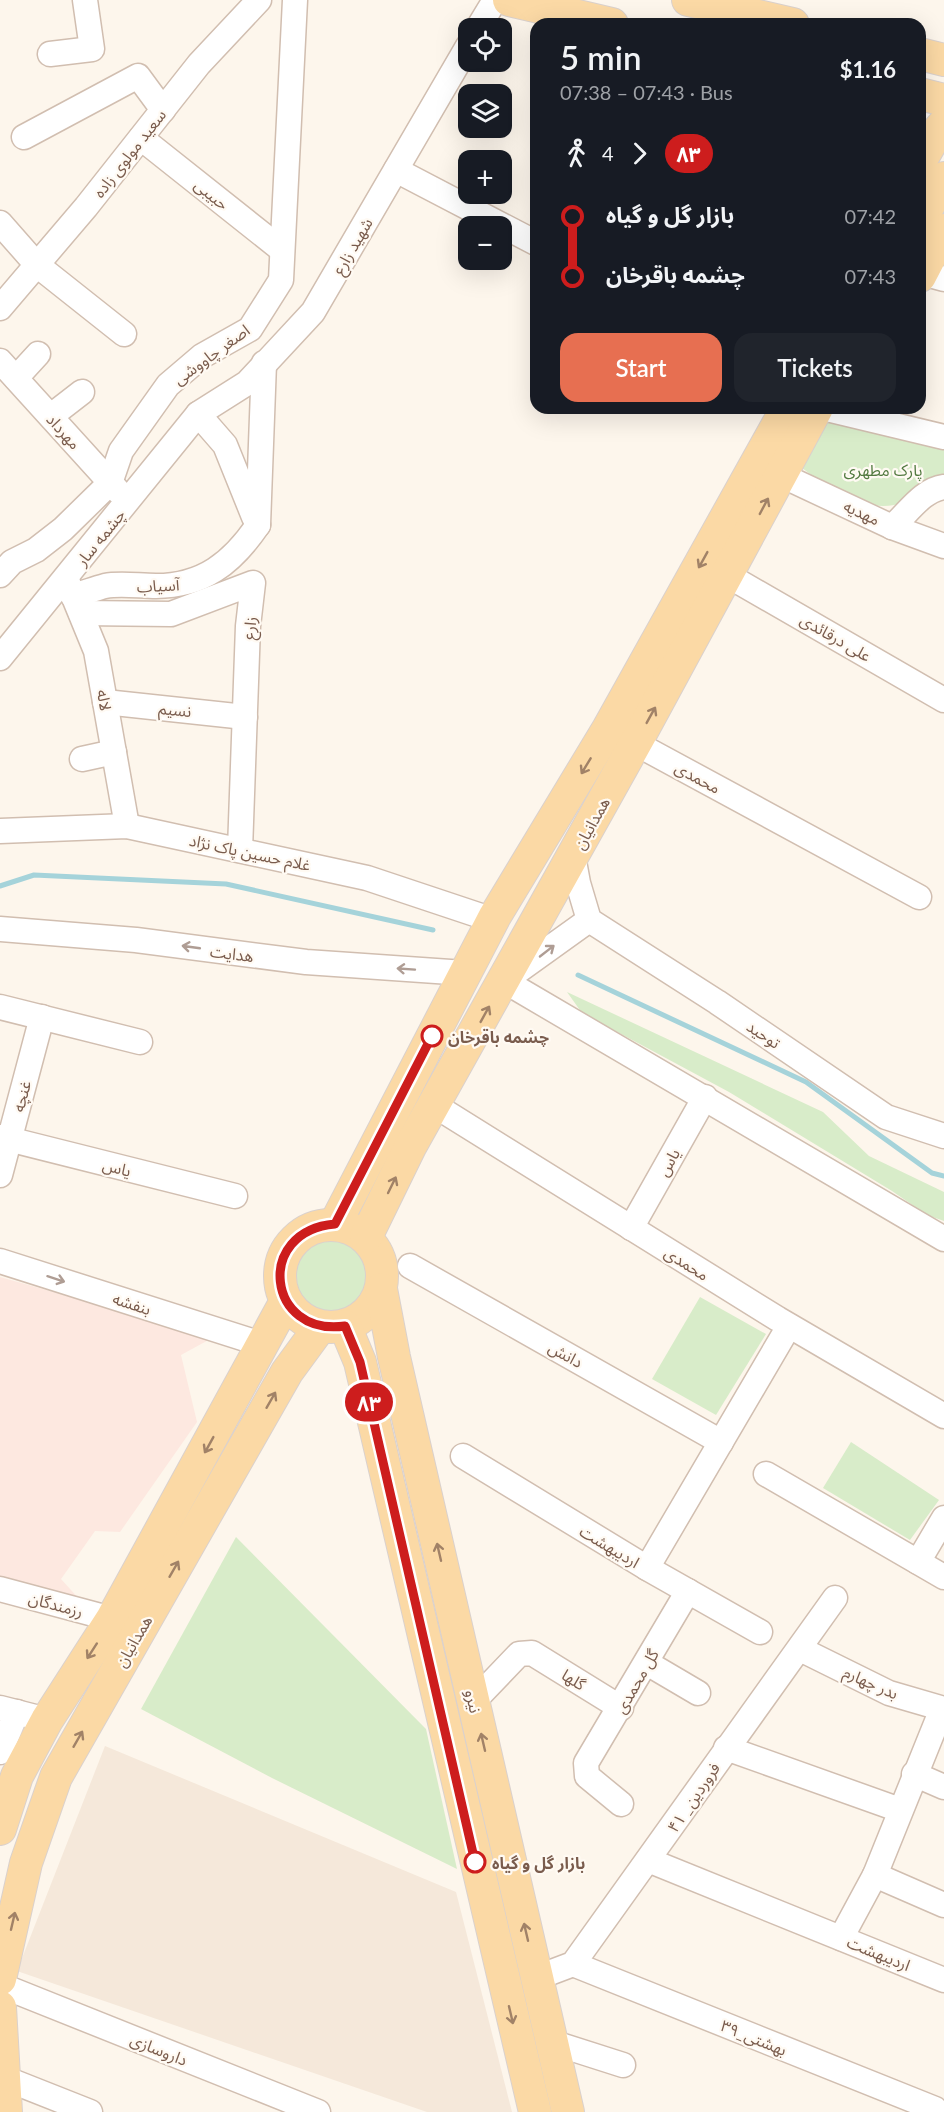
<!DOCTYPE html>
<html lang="en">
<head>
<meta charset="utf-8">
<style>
  :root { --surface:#171b24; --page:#20242c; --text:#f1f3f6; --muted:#9ea1a6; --accent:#e76f51 }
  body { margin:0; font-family:Lato,"Noto Sans Arabic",sans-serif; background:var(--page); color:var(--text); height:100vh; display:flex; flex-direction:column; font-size:22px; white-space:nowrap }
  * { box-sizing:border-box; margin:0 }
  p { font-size:20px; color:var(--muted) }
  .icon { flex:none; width:33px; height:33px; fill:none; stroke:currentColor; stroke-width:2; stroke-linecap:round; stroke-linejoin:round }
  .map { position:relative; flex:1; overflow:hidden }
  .sheet { position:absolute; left:530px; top:18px; width:396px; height:396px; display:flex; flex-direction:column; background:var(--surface); border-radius:18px; box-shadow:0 6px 24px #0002 }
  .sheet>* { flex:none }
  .badge { padding:0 12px; border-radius:20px; font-size:21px; line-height:39px }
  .buttons { position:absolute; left:458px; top:18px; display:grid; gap:12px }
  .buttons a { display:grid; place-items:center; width:54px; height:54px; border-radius:12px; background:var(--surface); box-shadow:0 6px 24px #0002; font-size:30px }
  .map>.badge { position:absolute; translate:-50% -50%; box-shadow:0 0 0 3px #fff }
  .legs { display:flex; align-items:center; gap:9px; height:66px; padding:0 30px; font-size:20px }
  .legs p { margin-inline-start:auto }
  .head { display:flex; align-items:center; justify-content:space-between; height:102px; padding:0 30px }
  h1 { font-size:33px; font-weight:600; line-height:45px }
  .primary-button { display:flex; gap:12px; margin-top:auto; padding:12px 30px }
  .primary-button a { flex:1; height:69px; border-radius:18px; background:var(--accent); color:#fff; font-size:24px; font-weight:600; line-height:69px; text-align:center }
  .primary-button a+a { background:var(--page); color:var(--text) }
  ul { padding:0 30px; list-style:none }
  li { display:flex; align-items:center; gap:21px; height:60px; font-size:22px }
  li i { display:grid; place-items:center; width:9px; height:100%; margin:0 8px; background:currentColor }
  li i::after { content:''; width:15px; height:15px; margin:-8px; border:4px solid; border-radius:50%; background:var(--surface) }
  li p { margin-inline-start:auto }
  li:first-child i { background:linear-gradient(#0000 50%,currentColor 0) }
  li:last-child i { background:linear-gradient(currentColor 50%,#0000 0) }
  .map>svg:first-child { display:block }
  .residential { fill:#f5e8da }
  .commercial { fill:#fde8e0 }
  .green { fill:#d8ecc9 }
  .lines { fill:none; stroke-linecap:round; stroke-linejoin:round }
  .stream { stroke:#a5d3da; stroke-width:5 }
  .minor-casing { stroke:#d1beb0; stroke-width:27 }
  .major-casing { stroke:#dad1cd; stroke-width:34 }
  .minor { stroke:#fff; stroke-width:24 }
  .major { stroke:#fbd9a5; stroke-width:32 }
  .oneway { stroke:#a18267 }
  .oneway2 { stroke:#af9d94 }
  .line-1-casing { stroke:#fff; stroke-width:14 }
  .line-1 { stroke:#cd1d1d; stroke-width:9 }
  .stop-1-dot { fill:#fff; stroke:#cd1d1d; stroke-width:3 }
  .labels { text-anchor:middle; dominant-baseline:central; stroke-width:4.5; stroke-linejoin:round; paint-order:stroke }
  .street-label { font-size:16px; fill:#7a5c4d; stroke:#fffaf3 }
  .park-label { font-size:16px; fill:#537a41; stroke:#fffaf3 }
  .stop-label { font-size:16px; font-weight:bold; fill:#7a5c4d; stroke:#fffaf3; text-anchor:start }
</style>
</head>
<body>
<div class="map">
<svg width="944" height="2112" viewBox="0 0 944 2112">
  <rect width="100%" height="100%" fill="#fdf6ec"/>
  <polygon class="residential" points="105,1746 456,1892 512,2112 427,2112 17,1971"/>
  <polygon class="commercial" points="0,1277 214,1337 181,1355 197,1422 120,1532 95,1531 61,1579 80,1600 0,1578"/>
  <g class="green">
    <path d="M829,419L944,444V476C932,484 918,497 905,502C868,516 831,490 802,468Z"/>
    <polygon points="567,992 823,1112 869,1156 944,1192 944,1221 927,1215 892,1191 729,1092 582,1013"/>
    <circle cx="330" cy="1279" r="38"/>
    <polygon points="700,1297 766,1334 716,1415 652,1379"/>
    <polygon points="851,1442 939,1500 910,1540 823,1488"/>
    <polygon points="236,1537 426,1729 457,1869 272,1778 141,1709"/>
  </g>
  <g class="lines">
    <g class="stream">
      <polyline points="0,886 34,875 226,884 433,930"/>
      <polyline points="578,975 806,1082 932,1173 944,1176"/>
    </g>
    <g class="minor-casing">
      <g id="minor">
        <polyline points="478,28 495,0"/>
        <polyline points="50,54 92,49 85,0"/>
        <polyline points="24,137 138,76 163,110"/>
        <polyline points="141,138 282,250"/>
        <polyline points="396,170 536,243"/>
        <polyline points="0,223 37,265 124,334"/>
        <polyline points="922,273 944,279"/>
        <polyline points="0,308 86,207 199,64 259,0"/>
        <polyline points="0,361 118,491"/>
        <polyline points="16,378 38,354"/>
        <polyline points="823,408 944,437"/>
        <polyline points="198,414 225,445 254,517"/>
        <polyline points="51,416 82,392"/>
        <polyline points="781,475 892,527 944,546"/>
        <polyline points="258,525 264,363"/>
        <path d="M892,527C908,513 922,490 944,487"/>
        <polyline points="0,575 12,562 36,550 63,529 110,483 121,451 168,385 202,356 250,329 281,280 295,0"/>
        <polyline points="727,575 944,700"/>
        <polyline points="66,578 96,651 127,826"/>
        <path d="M73,596C84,593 94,589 105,586C120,583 139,586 156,586C203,586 232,563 258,525"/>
        <polyline points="81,613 171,614 253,583 248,626 240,850"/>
        <polyline points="0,658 198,414 247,383 313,312 468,46"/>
        <polyline points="105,702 245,717"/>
        <polyline points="635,743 919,897"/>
        <polyline points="82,759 114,752"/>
        <polyline points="0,831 127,826 367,878 493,920"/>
        <polyline points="573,856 578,883 589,920 717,1002 886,1117 944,1136"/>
        <polyline points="0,929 136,940 306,962 465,973"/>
        <polyline points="504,981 589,920"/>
        <polyline points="518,989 944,1239"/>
        <polyline points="0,1007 140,1042"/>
        <polyline points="434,1105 778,1319 944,1416"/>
        <polyline points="0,1137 235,1196"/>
        <polyline points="0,1175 42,1017"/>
        <polyline points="631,1228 705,1097"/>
        <polyline points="0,1261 264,1345"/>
        <polyline points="410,1266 721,1442"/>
        <polyline points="463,1456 647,1568 760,1632"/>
        <polyline points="766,1474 944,1577"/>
        <polyline points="918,1562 944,1518"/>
        <polyline points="647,1568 789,1326"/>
        <polyline points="0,1589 112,1619"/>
        <polyline points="800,1649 889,1693 944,1709"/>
        <polyline points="647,1663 698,1693"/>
        <polyline points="474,1701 519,1654 532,1653 621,1708"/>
        <polyline points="0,1708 47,1720"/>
        <polyline points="726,1748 900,1810"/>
        <polyline points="0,1752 17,1712"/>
        <polyline points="914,1774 944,1787"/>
        <polyline points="621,1804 587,1776 586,1763 688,1591"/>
        <polyline points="648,1860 944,1980"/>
        <polyline points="875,1875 944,1905"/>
        <polyline points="841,1938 875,1875 942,1709"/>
        <polyline points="573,1964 935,2109"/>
        <polyline points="536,1978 573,1964 835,1598"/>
        <polyline points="0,1985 318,2112"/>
        <polyline points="551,2042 623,2065"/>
        <polyline points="4,2078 90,2112"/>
      </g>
    </g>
    <g class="major-casing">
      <g id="major">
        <polyline points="509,0 612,24"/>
        <polyline points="688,0 793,24"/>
        <polyline points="920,54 944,60"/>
        <polyline points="920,94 944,100"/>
        <polyline points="920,162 937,132 944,124"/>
        <polyline points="920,221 944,178"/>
        <polyline points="920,276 944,230"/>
        <polyline points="335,1224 495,916 608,729 787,408"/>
        <circle cx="331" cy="1276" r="51"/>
        <polyline points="366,1237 410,1147 640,735 817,408"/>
        <polyline points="381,1289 394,1357 568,2112"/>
        <polyline points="345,1326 360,1362 535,2112"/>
        <polyline points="0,1829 17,1776 47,1720 112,1619 286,1301"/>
        <polyline points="0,1979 26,1863 56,1777 287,1372 320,1327"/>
        <polyline points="0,2007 6,2112"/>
      </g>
    </g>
    <use href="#minor" class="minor"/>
    <use href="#major" class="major"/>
  </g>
  <defs><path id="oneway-shaft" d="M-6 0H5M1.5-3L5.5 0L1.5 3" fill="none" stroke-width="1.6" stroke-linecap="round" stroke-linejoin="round" transform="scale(1.5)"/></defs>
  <g class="oneway">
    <use href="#oneway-shaft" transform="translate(764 506) rotate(-62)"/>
    <use href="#oneway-shaft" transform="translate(703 560) rotate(119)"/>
    <use href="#oneway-shaft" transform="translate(651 715) rotate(-61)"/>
    <use href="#oneway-shaft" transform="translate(586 766) rotate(121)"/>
    <use href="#oneway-shaft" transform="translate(485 1014) rotate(-61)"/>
    <use href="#oneway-shaft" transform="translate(392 1185) rotate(-64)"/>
    <use href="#oneway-shaft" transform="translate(271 1400) rotate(-60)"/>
    <use href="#oneway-shaft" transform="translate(209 1445) rotate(119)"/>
    <use href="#oneway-shaft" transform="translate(439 1552) rotate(-103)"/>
    <use href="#oneway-shaft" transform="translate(174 1569) rotate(-60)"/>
    <use href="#oneway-shaft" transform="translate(92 1651) rotate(123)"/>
    <use href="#oneway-shaft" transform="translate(78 1739) rotate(-60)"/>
    <use href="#oneway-shaft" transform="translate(483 1742) rotate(-103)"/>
    <use href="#oneway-shaft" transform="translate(13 1921) rotate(-77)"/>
    <use href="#oneway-shaft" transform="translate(526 1932) rotate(-103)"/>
    <use href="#oneway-shaft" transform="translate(511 2015) rotate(77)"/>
  </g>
  <g class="oneway2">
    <use href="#oneway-shaft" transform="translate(191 947) rotate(-172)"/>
    <use href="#oneway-shaft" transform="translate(547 951) rotate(-38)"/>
    <use href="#oneway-shaft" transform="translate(406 969) rotate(-176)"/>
    <use href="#oneway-shaft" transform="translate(56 1279) rotate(18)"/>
  </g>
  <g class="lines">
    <g class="line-1-casing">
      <path id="line-1" d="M432,1036L335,1224C254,1231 267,1337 345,1326L360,1362L475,1862"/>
    </g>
    <use href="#line-1" class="line-1"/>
  </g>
  <g class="stop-1-dot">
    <circle cx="432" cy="1036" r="10"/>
    <circle cx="475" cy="1862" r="10"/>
  </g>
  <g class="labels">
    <g class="street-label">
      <text transform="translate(129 153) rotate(-52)">سعید مولوی زاده</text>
      <text transform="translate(212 194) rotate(39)">حبیبی</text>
      <text transform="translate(352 246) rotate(-60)">شهید زارع</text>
      <text transform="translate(211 354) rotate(-36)">اصغر چاووشی</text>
      <text transform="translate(64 431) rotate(48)">مهرداد</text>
      <text transform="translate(862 512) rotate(25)">مهدیه</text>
      <text transform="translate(100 537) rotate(-51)">چشمه سار</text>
      <text transform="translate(158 585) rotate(-3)">آسیاب</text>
      <text transform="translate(249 628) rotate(-84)">زارع</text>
      <text transform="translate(836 637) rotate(30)">علی درقائدی</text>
      <text transform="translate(105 700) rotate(80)">لاله</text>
      <text transform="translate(175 709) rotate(6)">نسیم</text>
      <text transform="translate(698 777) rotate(28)">محمدی</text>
      <text transform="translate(591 823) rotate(-61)">همدانیان</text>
      <text transform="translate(250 852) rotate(12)">غلام حسین پاک نژاد</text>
      <text transform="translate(232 953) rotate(7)">هدایت</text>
      <text transform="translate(764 1034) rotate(34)">توحید</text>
      <text transform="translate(21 1096) rotate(-75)">غنچه</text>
      <text transform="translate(668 1162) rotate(-61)">یاس</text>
      <text transform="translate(117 1167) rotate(14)">یاس</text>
      <text transform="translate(687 1263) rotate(32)">محمدی</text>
      <text transform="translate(132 1303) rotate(18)">بنفشه</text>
      <text transform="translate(566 1354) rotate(29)">دانش</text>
      <text transform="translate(610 1546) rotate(31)">اردیبهشت</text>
      <text transform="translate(56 1604) rotate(15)">رزمندگان</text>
      <text transform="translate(133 1641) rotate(-60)">همدانیان</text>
      <text transform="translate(574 1679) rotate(32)">گلها</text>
      <text transform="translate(636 1681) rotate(-60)">گل محمدی</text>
      <text transform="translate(871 1682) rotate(24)">بدر چهارم</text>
      <text transform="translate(474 1701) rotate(77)">نیرو</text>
      <text transform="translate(693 1797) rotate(-56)">۴۱ _فروردین</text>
      <text transform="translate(879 1953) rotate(22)">اردیبهشت</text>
      <text transform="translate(754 2037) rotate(22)">۳۹_بهشتی</text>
      <text transform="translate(159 2049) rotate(22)">داروسازی</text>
    </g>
    <g class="park-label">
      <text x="883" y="469">پارک مطهری</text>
    </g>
    <g class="stop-label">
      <text x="448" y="1036">چشمه باقرخان</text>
      <text x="492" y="1862">بازار گل و گیاه</text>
    </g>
  </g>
</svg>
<div class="buttons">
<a><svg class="icon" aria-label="locate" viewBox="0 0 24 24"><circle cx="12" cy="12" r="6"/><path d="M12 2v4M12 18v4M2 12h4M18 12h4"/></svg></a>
<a><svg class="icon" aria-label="layers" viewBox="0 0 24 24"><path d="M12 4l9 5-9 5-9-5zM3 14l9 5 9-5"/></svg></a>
<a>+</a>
<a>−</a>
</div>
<b class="badge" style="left:369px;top:1402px;background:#cd1d1d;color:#fff">۸۳</b>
<section class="sheet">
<div class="head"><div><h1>5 min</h1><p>07:38 – 07:43 · Bus</p></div><b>$1.16</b></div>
<div class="legs"><svg class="icon" aria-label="walk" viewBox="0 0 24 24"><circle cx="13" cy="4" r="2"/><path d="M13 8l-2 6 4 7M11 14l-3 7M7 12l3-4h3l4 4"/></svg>4<svg class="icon" aria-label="forward" viewBox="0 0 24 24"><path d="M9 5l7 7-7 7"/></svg><b class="badge" style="background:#cd1d1d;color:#fff">۸۳</b></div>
<ul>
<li><i style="color:#cd1d1d"></i><b>بازار گل و گیاه</b><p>07:42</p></li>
<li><i style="color:#cd1d1d"></i><b>چشمه باقرخان</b><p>07:43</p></li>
</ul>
<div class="primary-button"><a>Start</a><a>Tickets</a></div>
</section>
</div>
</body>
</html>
